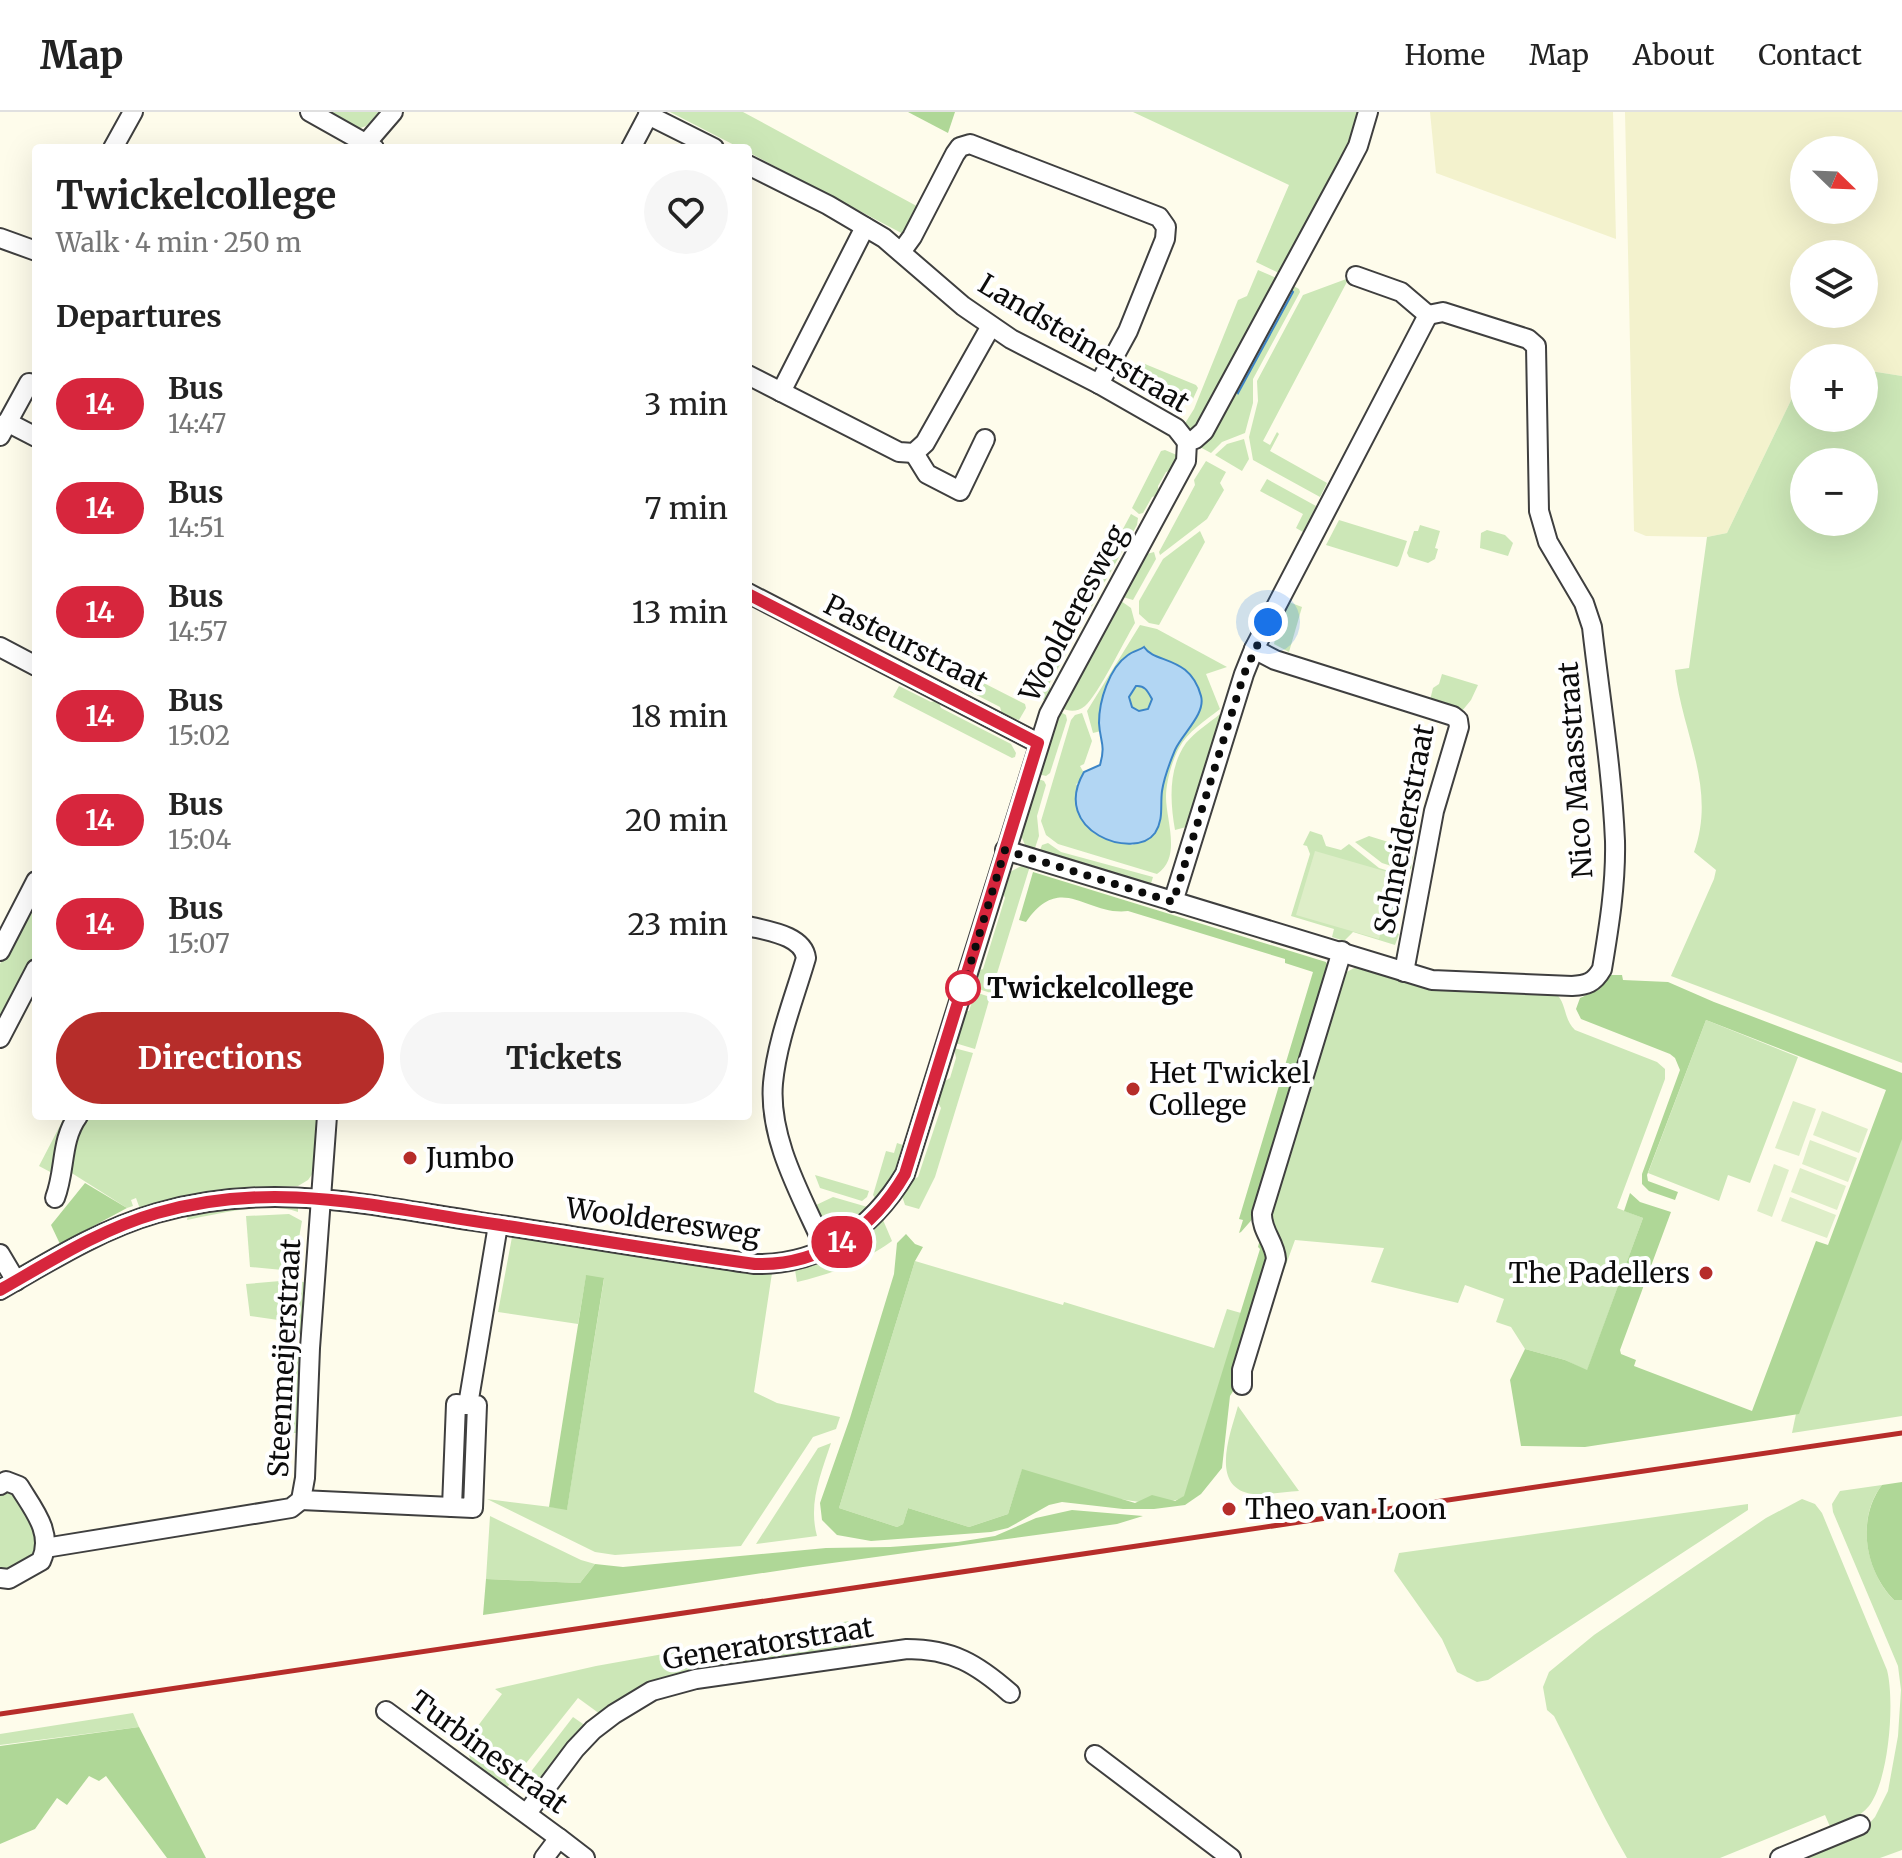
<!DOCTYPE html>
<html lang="en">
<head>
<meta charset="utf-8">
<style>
  :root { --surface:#fff; --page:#f6f6f6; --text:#222; --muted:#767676; --line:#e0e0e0; --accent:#b62d2a }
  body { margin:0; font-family:Merriweather,serif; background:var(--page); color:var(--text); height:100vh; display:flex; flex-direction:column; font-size:30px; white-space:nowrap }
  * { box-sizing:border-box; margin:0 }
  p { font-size:26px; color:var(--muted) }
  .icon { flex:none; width:44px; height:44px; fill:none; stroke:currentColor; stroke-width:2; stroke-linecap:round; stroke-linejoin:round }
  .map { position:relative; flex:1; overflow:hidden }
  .details { position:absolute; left:32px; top:32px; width:720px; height:976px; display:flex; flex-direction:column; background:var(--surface); border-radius:8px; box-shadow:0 8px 32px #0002 }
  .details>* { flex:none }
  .badge { padding:0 16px; border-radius:26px; font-size:28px; line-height:52px }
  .needle { width:52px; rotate:113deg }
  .buttons { position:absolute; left:1790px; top:24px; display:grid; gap:16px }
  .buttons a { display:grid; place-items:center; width:88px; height:88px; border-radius:50%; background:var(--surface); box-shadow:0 8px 32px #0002; font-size:40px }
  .you { position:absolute; width:40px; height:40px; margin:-20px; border:6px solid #fff; border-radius:50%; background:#1a73e8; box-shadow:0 0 0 12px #1a73e833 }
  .map>.badge { position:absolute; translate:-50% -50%; box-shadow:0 0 0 4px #fff }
  h2 { padding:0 24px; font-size:30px; line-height:72px }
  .round { display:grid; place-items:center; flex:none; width:84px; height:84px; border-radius:42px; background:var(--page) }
  .overview { display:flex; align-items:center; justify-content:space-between; height:136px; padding:0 24px }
  h1 { font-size:38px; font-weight:700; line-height:60px }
  .button { display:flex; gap:16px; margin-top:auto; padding:16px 24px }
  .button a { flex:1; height:92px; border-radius:48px; background:var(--accent); color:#fff; font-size:32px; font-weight:700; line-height:92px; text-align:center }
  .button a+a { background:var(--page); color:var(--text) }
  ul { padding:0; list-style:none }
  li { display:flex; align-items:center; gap:24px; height:104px; padding:0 24px }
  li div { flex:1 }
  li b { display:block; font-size:30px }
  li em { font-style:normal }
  li .badge { min-width:88px; font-weight:700; text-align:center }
  header { display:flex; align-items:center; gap:48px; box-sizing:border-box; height:112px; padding:0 40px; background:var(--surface); border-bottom:2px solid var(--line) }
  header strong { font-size:38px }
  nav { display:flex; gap:44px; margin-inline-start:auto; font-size:28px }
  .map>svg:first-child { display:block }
  .farmland { fill:#f3f2cd; fill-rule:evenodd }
  .green { fill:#cce7b7; fill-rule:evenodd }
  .forest { fill:#afd797 }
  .pitch { fill:#deeec8 }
  .water { fill:#b2d6f3; stroke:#3c85c7; stroke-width:2; fill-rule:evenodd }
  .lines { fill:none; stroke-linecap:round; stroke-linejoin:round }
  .minor-casing { stroke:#3f3f3f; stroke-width:22 }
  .minor { stroke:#fff; stroke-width:18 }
  .rail { stroke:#b62d2a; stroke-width:5 }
  .line-casing { stroke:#fff; stroke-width:18 }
  .line { stroke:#d7263d; stroke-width:12 }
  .walk { stroke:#0c0c0c; stroke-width:8; stroke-dasharray:0 14.4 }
  .stop-dot { fill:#fff; stroke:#d7263d; stroke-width:4 }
  .poi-dot { fill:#b62d2a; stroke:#fff; stroke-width:3 }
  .labels { text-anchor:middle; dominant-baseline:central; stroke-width:8; stroke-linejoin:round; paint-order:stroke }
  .street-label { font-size:28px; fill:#0c0c0c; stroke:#fff }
  .stop-label { font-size:28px; font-weight:bold; fill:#0c0c0c; stroke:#fff; text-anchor:start }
  .poi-label { font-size:28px; fill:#0c0c0c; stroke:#fff; text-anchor:start }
</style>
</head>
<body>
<header>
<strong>Map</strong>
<nav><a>Home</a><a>Map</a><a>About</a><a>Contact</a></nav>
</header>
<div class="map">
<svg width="1902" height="1746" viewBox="0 0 1902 1746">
  <rect width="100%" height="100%" fill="#fefceb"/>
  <g class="farmland">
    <polygon points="1430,0 1613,0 1616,127 1436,61"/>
    <path d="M1625,0H1902V264L1864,258V246H1804V273L1795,280L1727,421L1707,425L1646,424L1634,419ZM1804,38H1864V98H1804ZM1804,142H1864V202H1804Z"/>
  </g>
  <g class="green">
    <polygon points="323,0 379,0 366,14 355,18"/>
    <polygon points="670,0 743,0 924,98 907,124 748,40 748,36 740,36"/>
    <polygon points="1133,0 1364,0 1358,25 1281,162 1256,150 1289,73"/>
    <polygon points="1258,158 1279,167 1199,316 1191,321 1184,313 1194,297 1238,188 1247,184"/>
    <polygon points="1349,166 1263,329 1270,333 1277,320 1279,322 1270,339 1327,371 1320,385 1253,348 1249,325 1258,289 1257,269 1303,183"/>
    <polygon points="1290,172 1299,177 1300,180 1253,267 1253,291 1245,321 1222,330 1211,341 1198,334"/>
    <polygon points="1125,252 1135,257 1145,252 1196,273 1198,276 1193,287 1169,278 1160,282 1122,263"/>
    <path d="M1864,258L1902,264V951L1671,864L1714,767L1716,758L1694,740C1717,676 1682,621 1675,558L1689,556L1707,425L1727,421L1795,280L1804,273V306H1864ZM1864,350V410H1804V350Z"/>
    <polygon points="1244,327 1249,347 1242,359 1215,343 1227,332"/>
    <polygon points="1165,338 1179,344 1173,358 1166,360 1158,374 1159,383 1152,385 1143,401 1139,402 1132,396 1161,339"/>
    <polygon points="1206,349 1226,360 1220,371 1224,378 1207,407 1160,443 1159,440 1195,373 1194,368"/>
    <polygon points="1267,367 1316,394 1303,420 1296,416 1303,402 1260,379"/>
    <polygon points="1131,402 1138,406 1137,413 1106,468 1101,474 1095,469"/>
    <polygon points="1339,408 1407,429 1399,453 1397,455 1326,433"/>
    <polygon points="1420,413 1440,419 1435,436 1438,437 1435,447 1428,451 1409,445 1407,441 1414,419 1418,419"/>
    <polygon points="1487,418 1505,423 1513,431 1508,444 1480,436 1481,421"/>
    <polygon points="1200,419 1205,430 1159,513 1149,511 1139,502 1139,489 1163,447"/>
    <polygon points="1154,440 1156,447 1133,488 1123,485 1147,442"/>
    <polygon points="1094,475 1098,477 1097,485 1070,534 1065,528 1091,478"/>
    <path d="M1121,489L1131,496L1135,511C1124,529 1098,583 1085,594C1077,600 1070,600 1061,596Z"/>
    <polygon points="1286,489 1302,495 1289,540 1274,532 1277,519 1272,516"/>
    <path d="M1140,513L1157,517L1227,555L1206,562L1220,597C1206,608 1187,620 1179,636C1172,649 1166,670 1166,685C1166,708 1182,746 1157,762L1058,732L1046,723L1041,709L1071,608L1075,603L1082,601L1092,629L1084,652L1080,654L1084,661L1080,670L1076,672L1131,733H1133L1160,684L1167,651L1146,536L1127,543L1120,551L1101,619L1093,621L1087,599Z"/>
    <polygon points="1061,535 1069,537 1049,572 1051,579 1044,588 1036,584"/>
    <polygon points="1442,562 1478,573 1471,588 1462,599 1430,588 1433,576 1439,572"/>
    <polygon points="968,563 1025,592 1026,596 1019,608 1002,602 1000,595 961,575 964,564"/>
    <polygon points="1136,573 1148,579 1152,587 1149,597 1139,599 1132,595 1129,585"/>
    <polygon points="899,574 931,590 938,588 941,596 1011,632 1016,641 1015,645 1012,646 893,585"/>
    <polygon points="1059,599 1066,603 1067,608 1050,661 1046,664 1038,662"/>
    <path d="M1220,602L1223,603L1190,714L1175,718C1170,689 1168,657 1186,631C1195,620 1209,611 1220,602Z"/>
    <polygon points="1036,666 1044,669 1046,673 1037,704 1039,724 1034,739 1025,733 1020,721"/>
    <polygon points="1310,719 1322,723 1326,734 1341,738 1349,732 1379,756 1399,762 1396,776 1400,785 1391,817 1399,822 1395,833 1353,820 1344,829 1332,825 1334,817 1291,804 1310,742 1307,734 1303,733"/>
    <polygon points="1369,724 1414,738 1411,757 1407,759 1382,751 1355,730"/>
    <polygon points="1048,731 1061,740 1153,765 1150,775 1039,741 1042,733"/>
    <polygon points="1023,753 1030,754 991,881 972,875 977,859 983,857 1005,786 1002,778 1008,761"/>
    <polygon points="36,783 36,844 0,914 0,852"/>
    <path d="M1356,855L1427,874L1455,878L1555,881C1567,890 1563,907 1575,918L1657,950L1665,957V967L1617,1096L1643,1106L1587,1259L1565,1248L1525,1237L1511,1215L1496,1210L1504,1187L1465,1173L1458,1191L1371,1170L1384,1136L1295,1128L1276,1180L1270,1179L1269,1102L1343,862Z"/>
    <polygon points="975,880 990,885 975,937 955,931 965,899 969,899"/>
    <polygon points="1706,908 1798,945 1750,1071 1728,1063 1719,1089 1648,1061"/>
    <polygon points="954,936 973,941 935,1065 919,1097 905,1093 902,1084 912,1068 918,1065 941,996 937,989 943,970 950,966 956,946"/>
    <polygon points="1902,982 1902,1304 1792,1321 1798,1292"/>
    <polygon points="65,1004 321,1004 313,1061 308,1068 298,1074 233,1077 183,1085 140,1097 136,1086 131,1088 133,1094 127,1096 59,1053 54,1062 39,1054"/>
    <polygon points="897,1031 906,1034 893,1065 877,1089 873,1083 886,1039 894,1041"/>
    <polygon points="815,1063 869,1079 867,1085 862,1089 820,1076"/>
    <path d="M833,1085L871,1096L841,1120C823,1122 820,1108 814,1094Z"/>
    <path d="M248,1093L298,1094V1100C270,1089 217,1102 187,1108L188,1102Z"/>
    <polygon points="289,1102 302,1109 293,1159 250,1155 246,1104"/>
    <path d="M883,1108L892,1129C863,1150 832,1162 797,1170L795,1158C830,1149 857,1133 883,1108Z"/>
    <polygon points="512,1125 682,1152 772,1161 754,1280 777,1291 840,1305 836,1317 813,1325 741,1434 615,1443 595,1440 487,1387 567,1397 604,1167 586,1164 578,1212 498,1200"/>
    <path d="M915,1149L1063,1193L1064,1190L1214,1236L1227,1197L1241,1201L1185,1384C1149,1406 1061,1369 1022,1358L1008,1402L969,1415L908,1396L903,1412L897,1415L839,1396Z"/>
    <polygon points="292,1168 285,1209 250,1204 246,1172"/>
    <polygon points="297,1168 306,1171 302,1221 290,1225"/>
    <polygon points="290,1239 301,1245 298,1319 296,1321 286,1321"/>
    <path d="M1238,1294L1299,1379C1284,1380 1268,1383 1253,1382C1208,1376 1231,1320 1238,1294Z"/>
    <path d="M831,1331C821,1362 808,1391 817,1424L756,1432L818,1336Z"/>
    <path d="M1882,1373C1856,1406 1865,1459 1894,1488H1902V1738L1880,1746H1794L1868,1713L1875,1705L1888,1679L1898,1624L1901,1578L1898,1554L1833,1400L1832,1392L1840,1379Z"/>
    <polygon points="9,1376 14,1378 37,1421 35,1444 7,1459 0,1459 0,1381"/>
    <path d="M1802,1387L1815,1392L1822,1401L1887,1558C1895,1589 1889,1668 1869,1694C1859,1706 1845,1711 1831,1717L1825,1703L1720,1746H1627C1600,1700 1578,1651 1554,1604L1547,1598L1543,1575L1549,1560L1594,1523L1766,1406Z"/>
    <polygon points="1748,1392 1748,1398 1488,1568 1477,1570 1457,1560 1442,1527 1394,1459 1399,1441"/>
    <polygon points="490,1404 581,1448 595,1452 580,1471 486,1467"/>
    <polygon points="849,1509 851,1535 681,1562 600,1602 578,1586 519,1660 471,1623 502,1582 495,1577 596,1554"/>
    <polygon points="133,1601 139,1615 0,1633 0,1622"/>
    <polygon points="573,1605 586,1614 536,1674 526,1666"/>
    <polygon points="465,1629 513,1667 506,1677 471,1650"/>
  </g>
  <g class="forest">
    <polygon points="908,0 955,0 948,21"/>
    <path d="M1033,760L1326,850L1329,857L1256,1103L1241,1120L1239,1121L1243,1108L1239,1107L1313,860L1285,851V847L1128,799C1086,804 1061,759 1026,810L1019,808Z"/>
    <polygon points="1607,863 1622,863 1623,868 1668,870 1714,890 1902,961 1902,1027 1799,1302 1585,1335 1521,1334 1510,1268 1525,1237 1565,1248 1587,1258 1643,1106 1624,1099 1630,1081 1640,1090 1671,1100 1620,1238 1621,1242 1636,1248 1634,1254 1752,1299 1816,1129 1828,1133 1886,978 1706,908 1647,1063 1648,1069 1678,1080 1675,1088 1649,1079 1642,1072 1642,1062 1680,958 1675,946 1670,942 1581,907 1576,897 1580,886 1600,877"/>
    <polygon points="85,1071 127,1096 60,1132 51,1113"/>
    <polygon points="906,1122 915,1132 923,1135 915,1149 839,1396 897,1415 903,1412 908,1396 969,1415 1008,1402 1022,1357 1135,1391 1152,1383 1175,1389 1184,1384 1260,1137 1258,1135 1261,1123 1269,1139 1235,1276 1230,1284 1222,1356 1201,1382 1185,1393 1154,1397 1123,1397 1062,1390 1049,1393 1008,1416 991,1420 871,1429 837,1423 822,1408 820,1391 850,1306 894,1162 897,1131"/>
    <polygon points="586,1163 604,1166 567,1398 549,1395"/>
    <path d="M1902,1370V1488H1894C1865,1459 1856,1407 1882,1373Z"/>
    <polygon points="1072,1398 1143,1404 1117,1412 803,1455 483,1503 486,1467 580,1471 595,1452 623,1455 826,1436 890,1435 958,1430 995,1424 1036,1406"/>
    <polygon points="139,1615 206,1746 167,1746 106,1664 99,1669 89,1664 67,1693 57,1686 35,1717 0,1732 0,1634"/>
  </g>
  <g class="pitch">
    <polygon points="1315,739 1398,763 1379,827 1296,803"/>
    <polygon points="1793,989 1816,997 1799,1044 1775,1036"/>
    <polygon points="1822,999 1868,1017 1859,1041 1813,1023"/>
    <polygon points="1810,1028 1857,1046 1848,1070 1802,1052"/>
    <polygon points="1774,1052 1789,1058 1772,1105 1757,1099"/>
    <polygon points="1800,1056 1846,1074 1837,1098 1791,1080"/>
    <polygon points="1790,1085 1836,1103 1827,1126 1781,1109"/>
  </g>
  <g class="water">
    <polygon points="1291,178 1293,180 1238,281 1236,278"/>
    <path d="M1144,535C1155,552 1190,543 1201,584C1206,602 1182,622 1175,638C1170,650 1164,666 1162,679C1160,694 1164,707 1155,721C1135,749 1049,720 1084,660L1100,653C1106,632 1100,630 1099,611C1099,589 1109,556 1128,543C1133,539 1140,538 1144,535ZM1136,574C1145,573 1148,580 1152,587L1148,597L1139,599L1132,595L1129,585Z"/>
  </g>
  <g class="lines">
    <g class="minor-casing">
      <g id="minor">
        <polyline points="310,0 374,36"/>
        <polyline points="648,3 714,36"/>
        <polyline points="113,36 133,0"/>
        <polyline points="362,36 393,0"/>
        <polyline points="631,36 650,0"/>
        <polyline points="748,53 828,93 884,126 963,194 1011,227 1099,272 1176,316 1187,330"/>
        <polyline points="0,126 36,139"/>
        <polyline points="901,140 912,125 955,42 960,35 970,32 1159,105 1166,115 1165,127 1128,219 1099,272"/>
        <polyline points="1356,164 1401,180 1428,203"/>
        <polyline points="748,263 899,340 914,341 925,331 991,214"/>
        <polyline points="781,280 865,115"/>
        <polyline points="7,310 36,325"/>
        <polyline points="0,324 29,271"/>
        <polyline points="914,341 927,362 960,379 985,327"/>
        <polyline points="748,481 1038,631"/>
        <polyline points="0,535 36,554"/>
        <polyline points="1254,537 1275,548 1453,604 1458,608 1459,615 1434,699 1404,860"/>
        <path d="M1005,738L1432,868L1572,874C1587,873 1594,871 1602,857C1609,815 1616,772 1615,729C1612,658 1600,586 1592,515L1584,491L1548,430L1539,399L1536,234L1528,227L1443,200L1428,203"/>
        <polyline points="1173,790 1244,562 1254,537 1428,203"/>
        <path d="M748,814C767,819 803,823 806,846C794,887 777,929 773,971C768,1029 804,1088 826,1139"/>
        <polyline points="0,839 36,769"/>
        <polyline points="0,926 36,857"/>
        <path d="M55,1086C66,1058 60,1029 78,1004"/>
        <polyline points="0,1142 16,1169"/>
        <path d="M0,1178C50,1149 101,1117 157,1101C268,1069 364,1092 474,1109C568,1123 661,1139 755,1152C821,1153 872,1117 905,1062L1049,602L1186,349L1187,330L1195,327L1204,319L1347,55L1358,34L1368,0"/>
        <path d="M1242,1273V1258L1276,1147C1275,1130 1261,1119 1262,1101L1342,839"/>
        <path d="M0,1373L6,1369L19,1374C33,1397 54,1421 41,1449L9,1467L0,1466"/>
        <polyline points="301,1388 473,1396 477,1293 468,1293 498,1113"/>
        <polyline points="452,1395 456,1292 468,1293"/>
        <polyline points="45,1436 291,1396 301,1388 305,1366 310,1236 327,1004"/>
        <polyline points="386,1599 559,1726"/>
        <polyline points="1095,1643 1231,1746"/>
        <path d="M527,1701L575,1637L593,1618L614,1602L652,1579L696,1567L907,1537C952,1537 977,1552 1010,1581"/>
        <polyline points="544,1746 559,1726 585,1746"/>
        <polyline points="1780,1746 1860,1713"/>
      </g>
    </g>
    <use href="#minor" class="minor"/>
    <polyline class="rail" points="0,1602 1902,1321"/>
  </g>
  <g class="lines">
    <g class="line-casing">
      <path id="line" d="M0,1178C51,1149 101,1117 157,1101C268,1069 364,1092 474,1109C568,1123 661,1139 755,1152C821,1154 873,1117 905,1062L1038,631L748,482"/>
    </g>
    <use href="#line" class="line"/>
    <polyline class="walk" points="963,876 1005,738 1173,790 1244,562 1268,510"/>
  </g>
  <circle class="stop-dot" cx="963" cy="876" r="16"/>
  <g class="poi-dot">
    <circle cx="1133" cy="977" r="8"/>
    <circle cx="410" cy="1046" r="8"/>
    <circle cx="1706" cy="1161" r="8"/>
    <circle cx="1229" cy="1397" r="8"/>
  </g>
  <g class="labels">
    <g class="street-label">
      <text transform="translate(1084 231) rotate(31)">Landsteinerstraat</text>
      <text transform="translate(1073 501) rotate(-62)">Woolderesweg</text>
      <text transform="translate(906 531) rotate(27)">Pasteurstraat</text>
      <text transform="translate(1575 658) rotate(-94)">Nico Maasstraat</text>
      <text transform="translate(1404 717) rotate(-79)">Schneiderstraat</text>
      <text transform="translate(663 1109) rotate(8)">Woolderesweg</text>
      <text transform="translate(284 1246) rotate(-87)">Steenmeijerstraat</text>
      <text transform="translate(768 1531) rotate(-9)">Generatorstraat</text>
      <text transform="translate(489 1640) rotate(36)">Turbinestraat</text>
    </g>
    <g class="stop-label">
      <text x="987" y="876">Twickelcollege</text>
    </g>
    <g class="poi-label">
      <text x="1149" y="961">Het Twickel<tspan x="1149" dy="32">College</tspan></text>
      <text x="426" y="1046">Jumbo</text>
      <text x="1690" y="1161" text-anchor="end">The Padellers</text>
      <text x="1245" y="1397">Theo van Loon</text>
    </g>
  </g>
</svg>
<div class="buttons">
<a><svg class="needle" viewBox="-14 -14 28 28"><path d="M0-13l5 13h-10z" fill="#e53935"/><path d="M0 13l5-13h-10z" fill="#767676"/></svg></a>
<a><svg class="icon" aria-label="layers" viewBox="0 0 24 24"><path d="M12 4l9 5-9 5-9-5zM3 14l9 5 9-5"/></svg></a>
<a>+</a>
<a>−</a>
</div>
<div class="you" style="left:1268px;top:510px"></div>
<b class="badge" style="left:842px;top:1130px;background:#d7263d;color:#fff">14</b>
<section class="details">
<div class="overview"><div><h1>Twickelcollege</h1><p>Walk · 4 min · 250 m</p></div><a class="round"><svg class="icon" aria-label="heart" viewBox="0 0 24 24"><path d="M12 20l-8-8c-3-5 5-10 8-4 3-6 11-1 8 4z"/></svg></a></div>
<h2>Departures</h2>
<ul>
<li><span class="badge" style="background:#d7263d;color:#fff">14</span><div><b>Bus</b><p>14:47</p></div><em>3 min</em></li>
<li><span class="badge" style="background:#d7263d;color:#fff">14</span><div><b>Bus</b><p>14:51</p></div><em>7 min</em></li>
<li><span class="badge" style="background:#d7263d;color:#fff">14</span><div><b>Bus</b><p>14:57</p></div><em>13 min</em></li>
<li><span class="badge" style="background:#d7263d;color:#fff">14</span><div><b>Bus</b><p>15:02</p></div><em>18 min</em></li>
<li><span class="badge" style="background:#d7263d;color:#fff">14</span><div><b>Bus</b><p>15:04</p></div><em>20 min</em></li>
<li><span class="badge" style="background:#d7263d;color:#fff">14</span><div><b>Bus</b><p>15:07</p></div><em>23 min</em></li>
</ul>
<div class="button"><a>Directions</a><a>Tickets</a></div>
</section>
</div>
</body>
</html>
